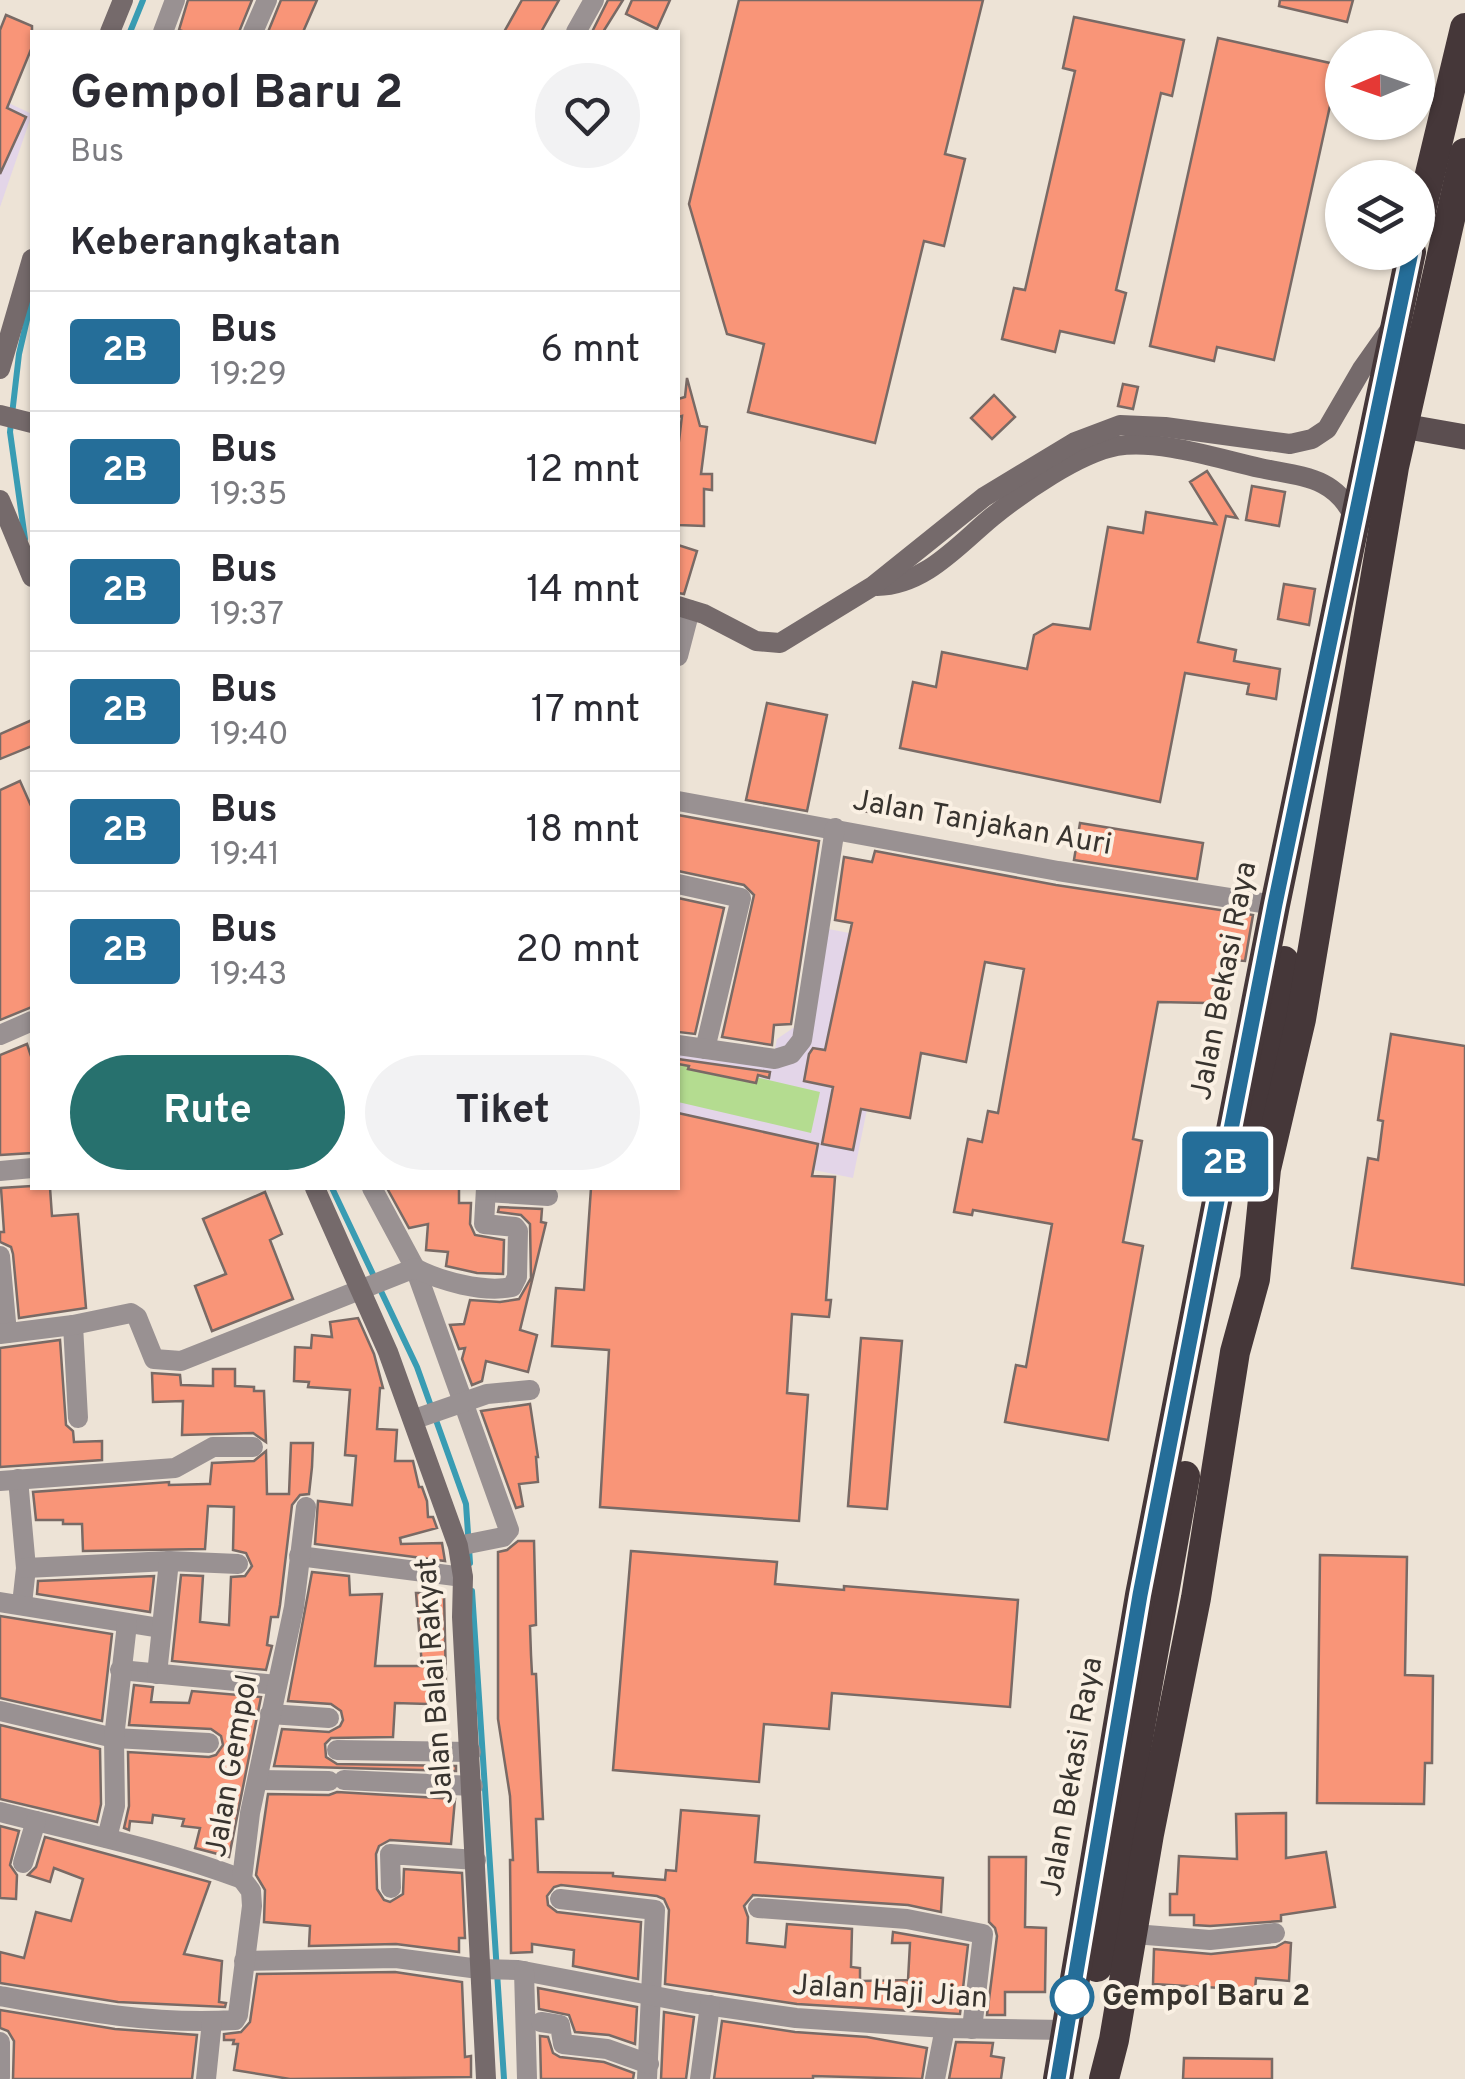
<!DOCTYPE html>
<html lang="id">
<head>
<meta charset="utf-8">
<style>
  :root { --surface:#fff; --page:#f2f2f3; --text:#2b2b33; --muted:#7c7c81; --line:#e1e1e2; --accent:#27716e }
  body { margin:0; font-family:Overpass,sans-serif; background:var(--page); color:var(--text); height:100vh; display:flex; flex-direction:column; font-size:38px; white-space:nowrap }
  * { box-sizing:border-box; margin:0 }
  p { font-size:32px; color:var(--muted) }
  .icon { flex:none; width:55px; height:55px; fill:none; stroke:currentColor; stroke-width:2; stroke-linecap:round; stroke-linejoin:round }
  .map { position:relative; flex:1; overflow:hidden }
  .details { position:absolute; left:30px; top:30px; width:650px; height:1160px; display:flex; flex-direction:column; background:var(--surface); border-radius:0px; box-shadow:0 2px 8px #0004 }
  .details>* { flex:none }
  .badge { padding:0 20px; border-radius:8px; font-size:35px; line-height:65px }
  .needle { width:65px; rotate:268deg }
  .fabs { position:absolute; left:1325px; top:30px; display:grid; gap:20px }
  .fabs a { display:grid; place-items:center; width:110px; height:110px; border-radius:50%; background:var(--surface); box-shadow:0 2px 8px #0004; font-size:50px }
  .map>.badge { position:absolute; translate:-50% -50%; box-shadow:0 0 0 5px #fff }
  h2 { padding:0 40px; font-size:38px; line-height:90px }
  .round { display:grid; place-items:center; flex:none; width:105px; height:105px; border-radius:52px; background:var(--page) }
  .head { display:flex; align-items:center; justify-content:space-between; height:170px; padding:0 40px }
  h1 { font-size:48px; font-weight:700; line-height:75px }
  .cta { display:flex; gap:20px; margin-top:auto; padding:20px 40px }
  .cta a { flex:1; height:115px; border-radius:60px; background:var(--accent); color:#fff; font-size:40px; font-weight:700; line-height:115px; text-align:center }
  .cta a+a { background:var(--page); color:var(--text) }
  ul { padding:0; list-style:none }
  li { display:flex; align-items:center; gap:30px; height:120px; padding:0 40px; border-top:2px solid var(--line) }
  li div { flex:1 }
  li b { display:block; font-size:38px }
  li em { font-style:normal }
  li .badge { min-width:110px; font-weight:700; text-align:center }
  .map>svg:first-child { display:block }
  .education { fill:#e3d5e8 }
  .green { fill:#b4dc90 }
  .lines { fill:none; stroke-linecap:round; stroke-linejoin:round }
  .stream { stroke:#399cb3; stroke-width:6 }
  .building { fill:#f99578; stroke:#796a65; stroke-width:2.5 }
  .street { stroke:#999192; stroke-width:20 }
  .secondary { stroke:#756a6b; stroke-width:20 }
  .primary { stroke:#5b4e50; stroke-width:25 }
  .highway { stroke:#453739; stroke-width:30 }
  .line-casing { stroke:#fff; stroke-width:22 }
  .line { stroke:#256e99; stroke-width:15 }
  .stop-dot { fill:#fff; stroke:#256e99; stroke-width:5 }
  .labels { text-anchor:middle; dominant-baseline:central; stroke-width:8; stroke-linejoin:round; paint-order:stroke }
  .street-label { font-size:30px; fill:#38342f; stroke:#faf0e3 }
  .stop-label { font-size:30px; font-weight:bold; fill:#38342f; stroke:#faf0e3; text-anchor:start }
</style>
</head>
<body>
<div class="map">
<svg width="1465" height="2079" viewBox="0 0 1465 2079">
  <rect width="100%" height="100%" fill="#ede3d6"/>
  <g class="education">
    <polygon points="0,99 32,114 0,207"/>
    <polygon points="818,927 901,943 853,1178 678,1142 678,1048 772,1063 777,1039 793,1028 799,1029"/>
  </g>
  <polygon class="green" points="678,1059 820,1092 811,1133 678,1102"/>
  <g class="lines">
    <g class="stream">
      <polyline points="130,32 143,0"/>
      <polyline points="25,539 10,432 19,354 32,298"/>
      <polyline points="332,1188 417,1367 466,1504 470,1563"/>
      <polyline points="472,1591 504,2079"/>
    </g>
  </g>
  <g class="building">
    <polygon points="188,0 252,0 239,32 185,32 179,30"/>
    <polygon points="281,0 317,0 303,32 268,32"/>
    <polygon points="522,0 559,0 541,32 504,32"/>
    <polygon points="608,0 623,0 603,32 592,32"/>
    <polygon points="632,0 670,0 657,29 626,14"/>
    <polygon points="739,0 983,0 945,154 965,159 944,246 924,241 875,443 748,412 764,344 727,334 689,204"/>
    <polygon points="1280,0 1353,0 1347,22 1279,6"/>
    <polygon points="6,15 32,26 32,47 7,108 26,117 0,174 0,30"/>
    <polygon points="1074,17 1184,40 1172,96 1161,93 1116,290 1126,293 1114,343 1060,331 1055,352 1002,339 1014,288 1025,290 1075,71 1063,68"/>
    <polygon points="1218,38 1339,65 1274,360 1217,347 1214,361 1150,346"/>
    <polygon points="687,378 700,426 707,427 701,474 712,474 712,490 704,489 704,526 678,525 678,449 682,416 678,417 678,399 685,397"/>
    <polygon points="1123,384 1138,387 1133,409 1118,406"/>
    <polygon points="994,395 1015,417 992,439 971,418"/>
    <polygon points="1207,471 1237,518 1226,516 1198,642 1236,650 1234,661 1280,669 1276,699 1247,694 1249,684 1185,673 1160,802 900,748 913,682 936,687 942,652 1027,669 1034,635 1053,624 1090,629 1108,527 1143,533 1146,512 1216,524 1190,482"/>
    <polygon points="1252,486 1285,492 1279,526 1246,520"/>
    <polygon points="678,545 697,551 684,594 678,593"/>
    <polygon points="1284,584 1315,589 1309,625 1278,619"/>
    <polygon points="767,703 827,715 807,811 746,800"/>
    <polygon points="32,720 32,746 0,759 0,734"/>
    <polygon points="20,781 32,808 32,1007 0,1020 0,790"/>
    <polygon points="866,794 894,799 890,816 863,811"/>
    <polygon points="678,815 819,841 791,1024 774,1025 772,1045 722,1037 754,895 744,885 678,871"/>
    <polygon points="1080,823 1203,843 1197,879 1074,860"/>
    <polygon points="875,851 1056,885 1253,915 1245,961 1232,960 1225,1011 1206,1009 1207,1003 1158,1002 1133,1139 1142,1141 1123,1242 1143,1246 1108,1440 1005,1422 1016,1365 1026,1367 1052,1224 973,1210 972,1215 954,1212 968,1139 982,1142 988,1111 998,1113 1024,969 985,962 966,1062 921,1053 910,1118 861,1109 853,1150 822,1144 833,1087 804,1081 809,1054 813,1048 825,1050 852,923 835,920 844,857 872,862"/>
    <polygon points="678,898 724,908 695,1034 678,1032"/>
    <polygon points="1391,1034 1465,1046 1465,1285 1352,1268 1368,1158 1378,1160 1383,1121 1378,1120"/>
    <polygon points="27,1044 32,1059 32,1153 0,1155 0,1055"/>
    <polygon points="678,1059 770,1072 769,1078 758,1075 756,1083 688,1069 689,1066 678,1064"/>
    <polygon points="678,1113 818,1144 812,1176 835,1177 826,1300 831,1300 829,1317 792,1314 787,1393 808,1395 799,1521 600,1507 609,1350 552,1346 556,1288 584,1290 591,1188 678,1188"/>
    <polygon points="32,1186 50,1188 52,1216 78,1214 86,1308 19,1318 13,1254 11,1247 0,1242 0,1232 4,1232 1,1188"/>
    <polygon points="387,1188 459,1188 459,1203 471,1203 470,1224 475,1235 504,1240 503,1274 477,1273 446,1266 448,1252 426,1250 428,1224 409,1228"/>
    <polygon points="265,1192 282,1234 270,1240 293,1299 212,1331 195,1286 226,1274 203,1219"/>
    <polygon points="499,1207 542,1209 541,1222 546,1223 520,1330 537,1335 528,1372 486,1361 482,1381 472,1385 462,1359 465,1348 459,1349 450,1325 464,1324 470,1300 500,1302 519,1299 531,1278 530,1224 521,1215 498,1212"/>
    <polygon points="358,1318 374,1354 383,1388 380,1388 377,1429 397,1430 395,1461 413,1461 419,1487 422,1487 427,1501 428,1517 433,1517 437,1528 400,1538 401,1544 442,1543 445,1561 315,1544 318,1501 352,1505 356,1456 345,1455 350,1390 308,1387 309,1382 294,1381 295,1347 311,1348 312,1335 332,1337 330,1322"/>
    <polygon points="861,1338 902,1341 887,1509 848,1506"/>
    <polygon points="60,1340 66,1425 73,1431 74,1442 102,1441 102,1460 0,1467 0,1348"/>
    <polygon points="213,1369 235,1369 235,1386 254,1387 254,1391 264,1391 266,1442 253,1433 182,1435 183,1401 153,1402 152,1373 180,1375 181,1385 213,1386"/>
    <polygon points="530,1404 538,1457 536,1457 538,1482 519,1484 523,1506 516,1508 481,1411"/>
    <polygon points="291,1443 313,1443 312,1467 309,1494 300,1495 292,1505 280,1605 278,1617 271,1617 267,1645 272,1646 266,1670 172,1661 181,1575 203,1576 200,1622 229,1625 231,1577 245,1576 252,1566 246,1553 233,1550 234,1507 208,1506 205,1549 83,1551 82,1524 63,1524 63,1520 36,1520 33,1492 169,1482 169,1485 207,1484 210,1484 212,1463 254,1461 266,1451 267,1494 289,1494"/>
    <polygon points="518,1541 534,1541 536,1625 530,1626 531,1655 532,1674 536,1674 543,1819 536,1819 538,1872 613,1873 613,1876 665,1880 666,1870 676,1871 681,1810 759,1816 755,1862 943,1878 941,1912 908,1905 753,1895 744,1906 748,1917 747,1943 785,1947 787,1924 852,1929 851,1967 860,1968 860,1981 908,1980 910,1943 892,1943 893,1932 968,1945 960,2014 797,2004 665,1984 669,1910 664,1899 657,1896 561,1885 554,1887 547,1896 548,1905 557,1912 641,1922 638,1979 573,1966 574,1950 532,1944 532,1952 511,1953 510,1860 513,1860 510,1796 498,1719 498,1552 507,1550"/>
    <polygon points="631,1551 777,1562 775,1584 844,1590 844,1586 1018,1600 1010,1707 832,1693 829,1729 764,1724 759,1782 613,1770"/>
    <polygon points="1320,1555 1407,1557 1405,1675 1433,1676 1432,1763 1425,1763 1424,1804 1317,1803"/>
    <polygon points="312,1572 349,1576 350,1595 382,1594 375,1666 422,1666 416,1593 444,1593 446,1682 438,1683 428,1697 428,1704 395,1703 393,1737 331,1738 325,1744 326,1757 337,1764 456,1766 456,1771 274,1766 282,1729 329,1732 340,1726 343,1720 341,1711 331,1704 288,1701"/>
    <polygon points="154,1576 150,1612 37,1594 38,1581"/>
    <polygon points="0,1616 112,1634 102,1721 0,1698"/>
    <polygon points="134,1685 153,1687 151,1702 189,1703 192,1691 261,1697 229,1857 195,1848 200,1828 182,1826 184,1819 153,1815 152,1823 130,1821 129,1830 124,1828 129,1806 128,1752 209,1757 216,1755 223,1745 221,1736 211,1729 129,1725"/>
    <polygon points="0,1725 100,1749 101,1804 97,1822 0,1799"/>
    <polygon points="337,1792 455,1799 451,1844 390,1840 379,1846 376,1854 377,1889 384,1900 390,1902 403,1894 404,1869 462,1873 465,1938 459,1938 459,1952 396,1944 309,1946 310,1926 264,1922 265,1890 256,1875 268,1794 329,1795"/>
    <polygon points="1286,1813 1286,1858 1326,1852 1335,1907 1281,1915 1281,1921 1210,1926 1194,1925 1194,1915 1170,1915 1170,1894 1177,1894 1179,1856 1237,1859 1236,1814"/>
    <polygon points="0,1826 19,1831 10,1865 17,1875 16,1899 0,1898"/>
    <polygon points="45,1837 210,1882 184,1954 222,1961 219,2002 226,2003 225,2007 118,2002 0,1983 0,1952 24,1958 36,1912 71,1921 83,1879 54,1868 50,1882 28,1875 36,1867"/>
    <polygon points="989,1857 1026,1857 1025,1927 1046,1928 1045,1992 1005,1992 1005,2015 987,2015 997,1936 995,1928 989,1922"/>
    <polygon points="1285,1942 1291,1943 1289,1981 1256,1978 1255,1990 1153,1984 1154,1949 1211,1954 1276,1947"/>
    <polygon points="395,1972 462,1982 465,2057 471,2056 471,2077 290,2079 234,2070 238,2044 233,2044 234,2040 224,2040 224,2034 241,2032 250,2022 257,1974"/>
    <polygon points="538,1988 637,2007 635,2044 609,2035 575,2032 569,2015 539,2009"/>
    <polygon points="0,2010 115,2029 197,2035 192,2079 13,2079 14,2041 8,2031 0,2028"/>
    <polygon points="664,2012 694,2017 686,2079 661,2079"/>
    <polygon points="722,2021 795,2032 867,2037 927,2048 922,2079 813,2076 813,2079 714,2079"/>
    <polygon points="540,2036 548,2037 553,2053 560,2057 604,2062 634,2073 633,2079 541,2079"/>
    <polygon points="956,2042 993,2043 991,2056 1004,2058 1001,2079 949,2079"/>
    <polygon points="1184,2058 1272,2059 1272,2079 1183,2079"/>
  </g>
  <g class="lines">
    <g class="street">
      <polyline points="163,32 175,0"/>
      <polyline points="253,32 267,0"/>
      <polyline points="576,32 594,0"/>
      <polyline points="678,656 690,610"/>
      <polyline points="678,801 1058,871 1275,905"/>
      <polyline points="678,884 741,898 705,1049"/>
      <polyline points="0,1035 32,1021"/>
      <polyline points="678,1045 775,1059 791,1054 802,1040 835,828"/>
      <polyline points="0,1171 32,1168"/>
      <polyline points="372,1188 415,1268 509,1530 503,1537 458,1546"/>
      <polyline points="486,1192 548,1196"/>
      <polyline points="0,1256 7,1333"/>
      <polyline points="73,1325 78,1418"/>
      <path d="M0,1334L73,1325L131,1313L137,1317L154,1359L181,1361L415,1268C440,1281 483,1293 512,1287L517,1277L518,1231L515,1227L484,1224L486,1188"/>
      <polyline points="415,1419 487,1394 530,1390"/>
      <polyline points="18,1479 26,1568 22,1604"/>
      <polyline points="0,1481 175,1468 213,1447 253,1447"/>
      <polyline points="299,1556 463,1577"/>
      <polyline points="26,1568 169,1561"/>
      <polyline points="0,1602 160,1628"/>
      <polyline points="120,1670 277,1685"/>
      <polyline points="157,1674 169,1561 238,1564"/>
      <polyline points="0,1711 114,1738 209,1743"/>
      <polyline points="270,1714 329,1718"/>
      <polyline points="337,1750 471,1752"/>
      <polyline points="258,1780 329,1781"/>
      <polyline points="344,1780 473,1786"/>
      <path d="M0,1812C81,1833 163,1849 242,1879"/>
      <polyline points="107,1838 115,1806 114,1738 127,1624"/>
      <polyline points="23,1863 36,1821"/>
      <polyline points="391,1888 390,1854 476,1860"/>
      <polyline points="560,1899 655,1910 647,2079"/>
      <polyline points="758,1908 907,1919 983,1934 972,2029"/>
      <polyline points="1134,1934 1210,1940 1275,1933"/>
      <polyline points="244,1961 396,1958 479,1969 518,1970 686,2002 796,2018 945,2028 1066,2030"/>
      <polyline points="524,1971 527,2079"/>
      <path d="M0,1996C80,2011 153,2025 235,2020L238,2015L252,1906L251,1891L242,1879L250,1813L294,1607L306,1507"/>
      <polyline points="541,2022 560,2025 563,2044 607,2049 649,2064"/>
      <polyline points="0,2042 0,2077"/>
      <polyline points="206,2079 212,2021"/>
      <polyline points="700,2079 710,2005"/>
      <polyline points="935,2079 945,2028"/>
    </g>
    <g class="secondary">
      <polyline points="110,32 123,0"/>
      <polyline points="0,369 32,259"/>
      <polyline points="0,415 32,423"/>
      <polyline points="0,500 32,577"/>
      <path d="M877,586C925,585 958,545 992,517C1023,492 1079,453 1117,446C1159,439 1219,459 1260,468C1303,477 1335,476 1355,519"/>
      <polyline points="678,606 704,614 756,641 780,643 873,586 984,497 1075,442 1120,425 1165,427 1290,444 1312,439 1327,429 1362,369 1391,328"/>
      <polyline points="315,1188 388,1352 458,1546 463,1577 462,1617 486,2079"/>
    </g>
    <polyline class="primary" points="1386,423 1465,437"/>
    <g class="highway">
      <polyline points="1418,224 1465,28"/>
      <polyline points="1253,1127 1284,961"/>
      <polyline points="1097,1967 1185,1476"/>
      <polyline points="1058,2079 1140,1595 1275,905 1411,252"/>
      <polyline points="1104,2079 1114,2040 1149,1834 1196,1598 1235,1352 1255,1279 1266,1169 1301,1019 1394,467 1465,153"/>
    </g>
  </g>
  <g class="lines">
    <g class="line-casing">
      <polyline id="line" points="1058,2079 1140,1595 1275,904 1411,252"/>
    </g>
    <use href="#line" class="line"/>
  </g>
  <circle class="stop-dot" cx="1072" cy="1997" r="20"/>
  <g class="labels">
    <g class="street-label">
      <text transform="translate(982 824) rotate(10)">Jalan Tanjakan Auri</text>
      <text transform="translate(1225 981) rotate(-79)">Jalan Bekasi Raya</text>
      <text transform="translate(436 1681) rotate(-94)">Jalan Balai Rakyat</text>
      <text transform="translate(233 1766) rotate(-80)">Jalan Gempol</text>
      <text transform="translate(1073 1777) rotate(-80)">Jalan Bekasi Raya</text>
      <text transform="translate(890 1993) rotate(4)">Jalan Haji Jian</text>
    </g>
    <g class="stop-label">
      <text x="1102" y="1997">Gempol Baru 2</text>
    </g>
  </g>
</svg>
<div class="fabs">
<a><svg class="needle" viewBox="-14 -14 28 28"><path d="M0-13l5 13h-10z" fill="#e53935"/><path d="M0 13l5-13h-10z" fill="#7c7c81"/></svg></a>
<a><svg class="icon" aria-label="layers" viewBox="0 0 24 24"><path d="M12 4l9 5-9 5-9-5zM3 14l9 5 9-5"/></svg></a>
</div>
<b class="badge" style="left:1225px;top:1164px;background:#256e99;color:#fff">2B</b>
<section class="details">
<div class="head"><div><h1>Gempol Baru 2</h1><p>Bus</p></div><a class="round"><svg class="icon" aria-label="heart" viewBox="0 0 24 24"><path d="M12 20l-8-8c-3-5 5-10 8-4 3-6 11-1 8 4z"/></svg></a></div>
<h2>Keberangkatan</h2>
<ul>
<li><span class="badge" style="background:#256e99;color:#fff">2B</span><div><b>Bus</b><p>19:29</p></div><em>6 mnt</em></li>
<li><span class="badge" style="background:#256e99;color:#fff">2B</span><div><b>Bus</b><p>19:35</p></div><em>12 mnt</em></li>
<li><span class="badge" style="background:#256e99;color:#fff">2B</span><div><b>Bus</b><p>19:37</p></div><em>14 mnt</em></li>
<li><span class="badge" style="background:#256e99;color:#fff">2B</span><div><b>Bus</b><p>19:40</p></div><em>17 mnt</em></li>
<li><span class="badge" style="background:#256e99;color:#fff">2B</span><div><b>Bus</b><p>19:41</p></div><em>18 mnt</em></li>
<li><span class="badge" style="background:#256e99;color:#fff">2B</span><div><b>Bus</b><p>19:43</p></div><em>20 mnt</em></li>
</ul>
<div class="cta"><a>Rute</a><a>Tiket</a></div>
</section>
</div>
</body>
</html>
